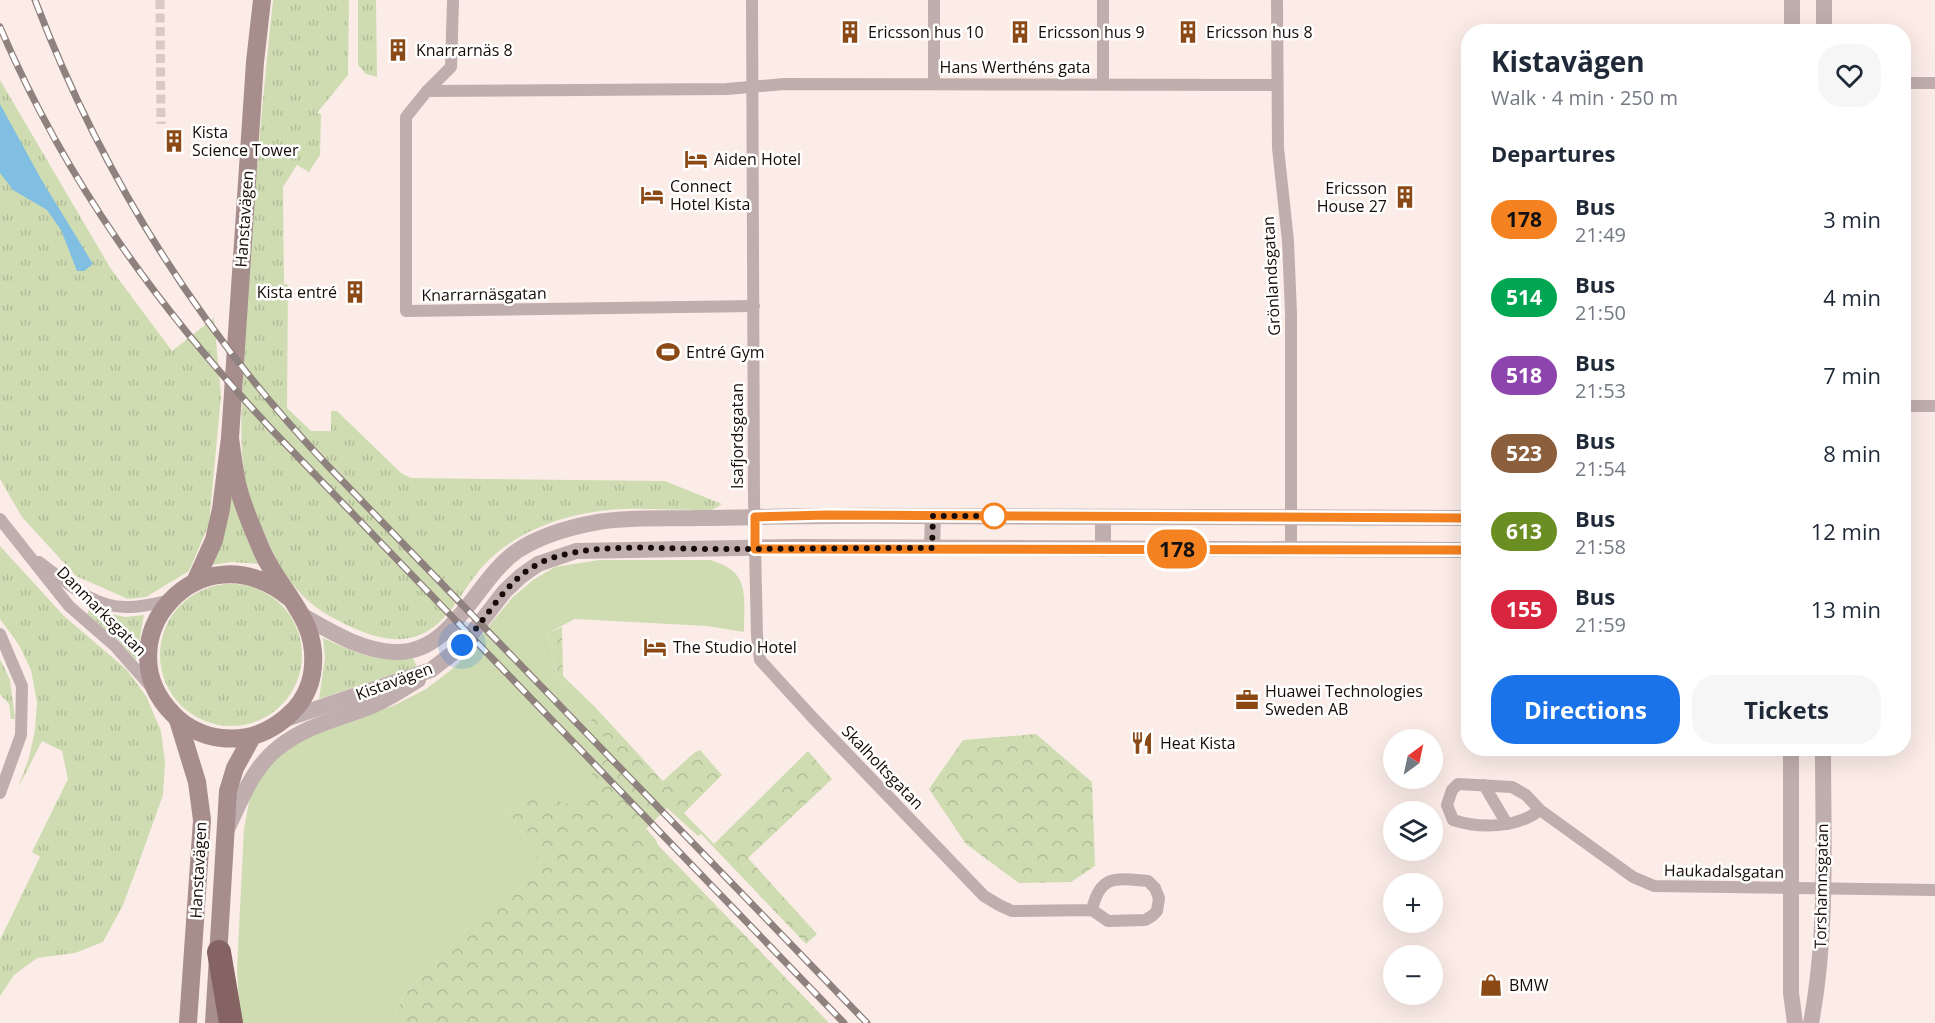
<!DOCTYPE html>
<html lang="en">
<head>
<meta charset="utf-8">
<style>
  :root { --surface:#fff; --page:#f6f6f7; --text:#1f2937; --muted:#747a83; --accent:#1a73e8 }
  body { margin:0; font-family:"Open Sans",sans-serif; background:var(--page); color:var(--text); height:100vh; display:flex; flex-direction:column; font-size:22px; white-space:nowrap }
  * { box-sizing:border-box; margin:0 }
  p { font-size:20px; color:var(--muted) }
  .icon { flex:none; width:33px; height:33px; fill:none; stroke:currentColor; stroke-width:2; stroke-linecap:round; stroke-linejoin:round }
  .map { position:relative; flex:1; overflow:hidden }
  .side { position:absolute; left:1461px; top:24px; width:450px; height:732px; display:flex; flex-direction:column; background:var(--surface); border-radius:24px; box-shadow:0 6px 24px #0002 }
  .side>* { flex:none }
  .badge { padding:0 12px; border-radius:20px; font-size:21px; line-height:39px }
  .needle { width:39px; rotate:33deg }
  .controls { position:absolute; left:1383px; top:729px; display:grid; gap:12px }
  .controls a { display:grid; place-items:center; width:60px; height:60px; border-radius:50%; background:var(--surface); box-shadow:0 6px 24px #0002; font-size:30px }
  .you { position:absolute; width:30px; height:30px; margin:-15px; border:4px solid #fff; border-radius:50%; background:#1a73e8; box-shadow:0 0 0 9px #1a73e833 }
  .map>.badge { position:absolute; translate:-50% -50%; box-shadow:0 0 0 3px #fff }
  h2 { padding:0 30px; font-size:22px; line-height:54px }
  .round { display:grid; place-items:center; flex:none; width:63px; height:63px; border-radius:24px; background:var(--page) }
  .overview { display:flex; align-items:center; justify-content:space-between; height:102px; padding:0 30px }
  h1 { font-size:28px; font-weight:700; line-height:45px }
  .cta { display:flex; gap:12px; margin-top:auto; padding:12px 30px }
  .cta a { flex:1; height:69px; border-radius:24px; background:var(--accent); color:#fff; font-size:24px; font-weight:700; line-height:69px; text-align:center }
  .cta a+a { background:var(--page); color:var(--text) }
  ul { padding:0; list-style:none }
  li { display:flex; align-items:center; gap:18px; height:78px; padding:0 30px }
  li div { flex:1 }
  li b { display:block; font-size:22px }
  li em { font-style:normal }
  li .badge { min-width:66px; font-weight:700; text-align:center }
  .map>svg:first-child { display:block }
  .grass { fill:url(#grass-tufts) }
  .forest { fill:url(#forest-crowns) }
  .green { fill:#cfdcb2 }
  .water { fill:#80bfe2 }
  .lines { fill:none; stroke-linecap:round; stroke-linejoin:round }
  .pedestrian-tunnel { stroke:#d9cac6; stroke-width:9; stroke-dasharray:9 4.5; stroke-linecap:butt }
  .minor { stroke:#bfaead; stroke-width:12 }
  .tertiary { stroke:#bfaead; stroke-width:16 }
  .secondary { stroke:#a78e8d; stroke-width:18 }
  .motorway { stroke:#856363; stroke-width:24 }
  .rail-casing { stroke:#8f817d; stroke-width:7 }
  .rail { stroke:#fff; stroke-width:4.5; stroke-dasharray:14; stroke-linecap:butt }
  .line-casing { stroke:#fff; stroke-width:14 }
  .line { stroke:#f58220; stroke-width:9 }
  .walk { stroke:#170c08; stroke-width:6; stroke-dasharray:0 10.8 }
  .stop-dot { fill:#fff; stroke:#f58220; stroke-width:3 }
  .labels { text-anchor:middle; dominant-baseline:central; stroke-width:5; stroke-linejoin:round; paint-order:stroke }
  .poi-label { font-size:16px; fill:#170c08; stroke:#fff; text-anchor:start }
  .street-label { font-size:16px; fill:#170c08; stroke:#fff }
</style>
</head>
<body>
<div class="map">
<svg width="1935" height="1023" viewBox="0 0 1935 1023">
  <defs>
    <pattern id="grass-tufts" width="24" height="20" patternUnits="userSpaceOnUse" patternTransform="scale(1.5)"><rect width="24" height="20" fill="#cfdcb2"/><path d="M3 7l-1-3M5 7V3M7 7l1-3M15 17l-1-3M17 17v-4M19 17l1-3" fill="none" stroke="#b1bc98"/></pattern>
    <pattern id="forest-crowns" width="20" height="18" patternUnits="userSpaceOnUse" patternTransform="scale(1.5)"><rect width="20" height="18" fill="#cfdcb2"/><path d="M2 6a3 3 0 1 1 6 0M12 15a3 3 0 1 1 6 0" fill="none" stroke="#b1bc98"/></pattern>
  </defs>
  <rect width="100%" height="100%" fill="#fbece7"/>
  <g class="grass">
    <path d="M273,0H349L348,75L317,113L321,114L320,155L309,172L297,165L283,187L284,284L288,285L287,408L311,431H331V411H337L401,473L411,478L665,481L722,504L712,510C678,511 643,507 609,510C561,515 516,531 483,566C462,589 449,625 417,636C389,645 363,633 339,621C296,600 280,570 262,528C257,518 252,508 249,498C236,447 243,392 245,341C251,227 261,113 273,0Z"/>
    <polygon points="358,0 376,0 377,77 366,74 358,65"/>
    <polygon points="0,80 111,269 172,351 214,318 221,396 209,524 189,571 146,597 128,599 76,576 22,517 0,479"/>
    <polygon points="230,492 248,541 261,564 231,562 212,565"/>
    <polygon points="0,546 64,616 126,669 146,696 161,731 165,762 163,795 139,862 123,905 103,942 75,953 37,958 14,975 0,996 0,940 40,857 32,852 68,779 62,751 42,741 18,788 29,758 35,730 37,703 31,670 19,645 0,619"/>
    <circle cx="231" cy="655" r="71"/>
    <polygon points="89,609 125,617 144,615 136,660 118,640 87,614"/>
    <path d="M323,638C356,653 376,663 413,658L417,667L319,699L325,658Z"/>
    <polygon points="0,659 10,680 15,719 11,719 9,704 0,694"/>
  </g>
  <g class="forest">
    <polygon points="562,627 563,676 595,707 663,781 694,753 700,750 722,775 684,813 714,844 808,751 832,779 748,858 817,934 806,944 701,834 698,836 667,808 646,829 656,840 658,845 829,1023 391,1023 406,992 537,858 507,809 527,791 607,742 557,676 548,633"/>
    <polygon points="1036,734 1092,782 1095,866 1071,882 1019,883 966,844 929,789 963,740"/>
  </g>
  <path class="green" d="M599,560H710C751,571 744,597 744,632L707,626L575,619L548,633L557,676L607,741L577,807L528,791L507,809L537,858L406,992L391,1023H240L237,969L244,829L250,797L260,776L280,753L323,728L393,706L426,689L456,666L512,598L533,580L555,567Z"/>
  <polygon class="water" points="0,104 41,179 93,264 84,271 77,271 61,230 47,210 13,190 0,173"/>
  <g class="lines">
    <polyline class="pedestrian-tunnel" points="160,0 161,124"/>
    <g class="minor">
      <polyline points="453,0 451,67 427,91 406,117 406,311 754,306"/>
      <path d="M752,0L754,500L757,636L760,660L813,718L984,896L999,905L1012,911L1092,910L1108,921L1145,920L1152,916L1157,911L1159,898L1155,888L1148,881C1116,878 1100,874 1092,910"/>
      <polyline points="934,0 934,83"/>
      <polyline points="1103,0 1103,84"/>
      <polyline points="1277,0 1278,148 1288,241 1291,313 1291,550"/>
      <polyline points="1904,83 1935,83"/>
      <polyline points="427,91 727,89 784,84 1277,85"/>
      <polyline points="1904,406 1935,406"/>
      <polyline points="0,519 69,606 115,646 153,689"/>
      <path d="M39,562C65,581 94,609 129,607C144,607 157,603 171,600"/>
      <polyline points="0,634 22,686 21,735 0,793"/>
      <polyline points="1484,785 1507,824"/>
      <path d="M1540,810C1517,828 1481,829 1453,820L1447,805L1452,790L1458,784L1512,787L1526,795L1540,810L1633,877L1654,886L1935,890"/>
    </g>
    <g class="tertiary">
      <polyline points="1824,0 1824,32"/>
      <polyline points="1792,32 1792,0"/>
      <polyline points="1103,517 1103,549"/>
      <polyline points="932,548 933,516"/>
      <path d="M303,616C331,631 361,651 394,652C453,655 475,580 517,551C541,535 570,527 598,522C629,517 664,519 696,518C765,517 835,515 904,516C1092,516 1280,517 1468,518"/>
      <polyline points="286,719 431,670 453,653 470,636 505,591 521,576 538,564 576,551 794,547 1468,550"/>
      <polyline points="1791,748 1791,993 1795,1023"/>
      <path d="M227,829C240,802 253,767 278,748C306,725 342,718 374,705C390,698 403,689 418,680"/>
      <path d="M1811,1023C1828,933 1823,839 1823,748"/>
    </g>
    <g class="secondary">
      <path d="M230,438C232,453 234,468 237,483C242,506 253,529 262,551C282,596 321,620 312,674C310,687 303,701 294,710C274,731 249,741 221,738C203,736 185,727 173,714C101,641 199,524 290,598"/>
      <polyline points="195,582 214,540 221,509 230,438 255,62 262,0"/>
      <polyline points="178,720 197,782 202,820 188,1023"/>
      <polyline points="214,1023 228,791 235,768 252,737"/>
    </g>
    <polyline class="motorway" points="219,952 231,1023"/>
    <g class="rail-casing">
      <g id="rail">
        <path d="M35,0C101,174 199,330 327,465L867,1023"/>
        <path d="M0,27C67,184 159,309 274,432L844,1023"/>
      </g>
    </g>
    <use href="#rail" class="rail"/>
  </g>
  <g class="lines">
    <g class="line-casing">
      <polyline id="line" points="1468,518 827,515 755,517 755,549 1468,550"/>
    </g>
    <use href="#line" class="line"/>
    <path class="walk" d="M462,645C488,618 505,580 540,563C586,541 661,549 712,549C786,549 859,548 932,548L933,516H996H994"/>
  </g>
  <defs>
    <g id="building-bare" transform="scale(1.8)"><path d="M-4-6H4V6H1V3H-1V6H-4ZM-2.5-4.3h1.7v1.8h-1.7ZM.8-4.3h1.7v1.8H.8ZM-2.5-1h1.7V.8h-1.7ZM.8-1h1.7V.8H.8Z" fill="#8a4915" stroke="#fff" stroke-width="2.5" paint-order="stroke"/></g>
    <g id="hotel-bare" transform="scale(1.8)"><path d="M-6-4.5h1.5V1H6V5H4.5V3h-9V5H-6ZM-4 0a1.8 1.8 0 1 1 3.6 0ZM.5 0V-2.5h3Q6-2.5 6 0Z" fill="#8a4915" stroke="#fff" stroke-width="2.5" paint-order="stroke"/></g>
    <g id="stadium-bare" transform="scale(1.8)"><path d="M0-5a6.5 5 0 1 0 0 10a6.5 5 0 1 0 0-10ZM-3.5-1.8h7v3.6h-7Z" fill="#8a4915" stroke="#fff" stroke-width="2.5" paint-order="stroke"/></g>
    <g id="office-bare" transform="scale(1.8)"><path d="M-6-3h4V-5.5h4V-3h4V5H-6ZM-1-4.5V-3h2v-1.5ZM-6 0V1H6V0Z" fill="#8a4915" stroke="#fff" stroke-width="2.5" paint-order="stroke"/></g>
    <g id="restaurant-bare" transform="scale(1.8)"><path d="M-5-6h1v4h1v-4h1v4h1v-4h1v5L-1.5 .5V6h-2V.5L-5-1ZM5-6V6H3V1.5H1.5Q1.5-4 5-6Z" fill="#8a4915" stroke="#fff" stroke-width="2.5" paint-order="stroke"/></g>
    <g id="shop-bare" transform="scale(1.8)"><path d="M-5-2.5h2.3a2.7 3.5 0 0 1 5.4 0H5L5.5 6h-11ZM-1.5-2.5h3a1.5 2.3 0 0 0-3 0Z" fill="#8a4915" stroke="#fff" stroke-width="2.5" paint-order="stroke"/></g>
  </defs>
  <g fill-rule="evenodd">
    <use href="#building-bare" x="850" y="32"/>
    <use href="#building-bare" x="1020" y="32"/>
    <use href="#building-bare" x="1188" y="32"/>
    <use href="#building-bare" x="398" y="50"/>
    <use href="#building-bare" x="174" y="141"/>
    <use href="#hotel-bare" x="696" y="159"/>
    <use href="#hotel-bare" x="652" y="195"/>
    <use href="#building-bare" x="1405" y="197"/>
    <use href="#building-bare" x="355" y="292"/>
    <use href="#stadium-bare" x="668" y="352"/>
    <use href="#hotel-bare" x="655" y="647"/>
    <use href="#office-bare" x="1247" y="700"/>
    <use href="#restaurant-bare" x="1142" y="743"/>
    <use href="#shop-bare" x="1491" y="985"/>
  </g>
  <circle class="stop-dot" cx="994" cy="516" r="12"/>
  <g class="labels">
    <g class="poi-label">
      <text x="868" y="32">Ericsson hus 10</text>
      <text x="1038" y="32">Ericsson hus 9</text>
      <text x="1206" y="32">Ericsson hus 8</text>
      <text x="416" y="50">Knarrarnäs 8</text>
      <text x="192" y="132">Kista<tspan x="192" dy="18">Science Tower</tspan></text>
      <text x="714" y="159">Aiden Hotel</text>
      <text x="670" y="186">Connect<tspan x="670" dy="18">Hotel Kista</tspan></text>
      <text x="1387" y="188" text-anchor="end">Ericsson<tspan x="1387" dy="18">House 27</tspan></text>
      <text x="337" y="292" text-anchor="end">Kista entré</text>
      <text x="686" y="352">Entré Gym</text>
      <text x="673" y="647">The Studio Hotel</text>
      <text x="1265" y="691">Huawei Technologies<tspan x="1265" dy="18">Sweden AB</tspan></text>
      <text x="1160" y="743">Heat Kista</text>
      <text x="1509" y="985">BMW</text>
    </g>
    <g class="street-label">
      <text x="1015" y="67">Hans Werthéns gata</text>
      <text transform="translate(244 219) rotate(-86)">Hanstavägen</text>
      <text transform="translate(1271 276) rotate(-93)">Grönlandsgatan</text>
      <text transform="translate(484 294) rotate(-1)">Knarrarnäsgatan</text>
      <text transform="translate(737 436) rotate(-90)">Isafjordsgatan</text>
      <text transform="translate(102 611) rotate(45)">Danmarksgatan</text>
      <text transform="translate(394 681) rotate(-20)">Kistavägen</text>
      <text transform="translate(883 767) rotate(46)">Skalholtsgatan</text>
      <text transform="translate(198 870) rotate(-87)">Hanstavägen</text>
      <text transform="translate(1724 871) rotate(1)">Haukadalsgatan</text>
      <text transform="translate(1821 886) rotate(-89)">Torshamnsgatan</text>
    </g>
  </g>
</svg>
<div class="controls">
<a><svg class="needle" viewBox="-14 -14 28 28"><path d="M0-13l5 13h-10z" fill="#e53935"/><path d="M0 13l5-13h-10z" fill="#747a83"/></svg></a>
<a><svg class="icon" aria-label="layers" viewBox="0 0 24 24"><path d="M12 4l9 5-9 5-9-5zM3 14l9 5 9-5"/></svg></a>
<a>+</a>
<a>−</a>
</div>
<div class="you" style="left:462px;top:645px"></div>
<b class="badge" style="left:1177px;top:549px;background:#f58220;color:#111">178</b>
<section class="side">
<div class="overview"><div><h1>Kistavägen</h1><p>Walk · 4 min · 250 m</p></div><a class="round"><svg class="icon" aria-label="heart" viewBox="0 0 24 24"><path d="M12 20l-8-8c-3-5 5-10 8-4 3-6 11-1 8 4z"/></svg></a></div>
<h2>Departures</h2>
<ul>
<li><span class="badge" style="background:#f58220;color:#111">178</span><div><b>Bus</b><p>21:49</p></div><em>3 min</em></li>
<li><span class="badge" style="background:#00a651;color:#fff">514</span><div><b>Bus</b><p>21:50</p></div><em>4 min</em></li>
<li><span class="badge" style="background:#8e44ad;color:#fff">518</span><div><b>Bus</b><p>21:53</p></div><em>7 min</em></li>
<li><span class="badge" style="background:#8b5e3c;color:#fff">523</span><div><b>Bus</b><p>21:54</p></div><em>8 min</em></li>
<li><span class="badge" style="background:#6b8e23;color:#fff">613</span><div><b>Bus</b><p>21:58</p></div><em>12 min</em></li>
<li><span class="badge" style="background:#d7263d;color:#fff">155</span><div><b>Bus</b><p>21:59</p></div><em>13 min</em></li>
</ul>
<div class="cta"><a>Directions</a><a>Tickets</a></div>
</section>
</div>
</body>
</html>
